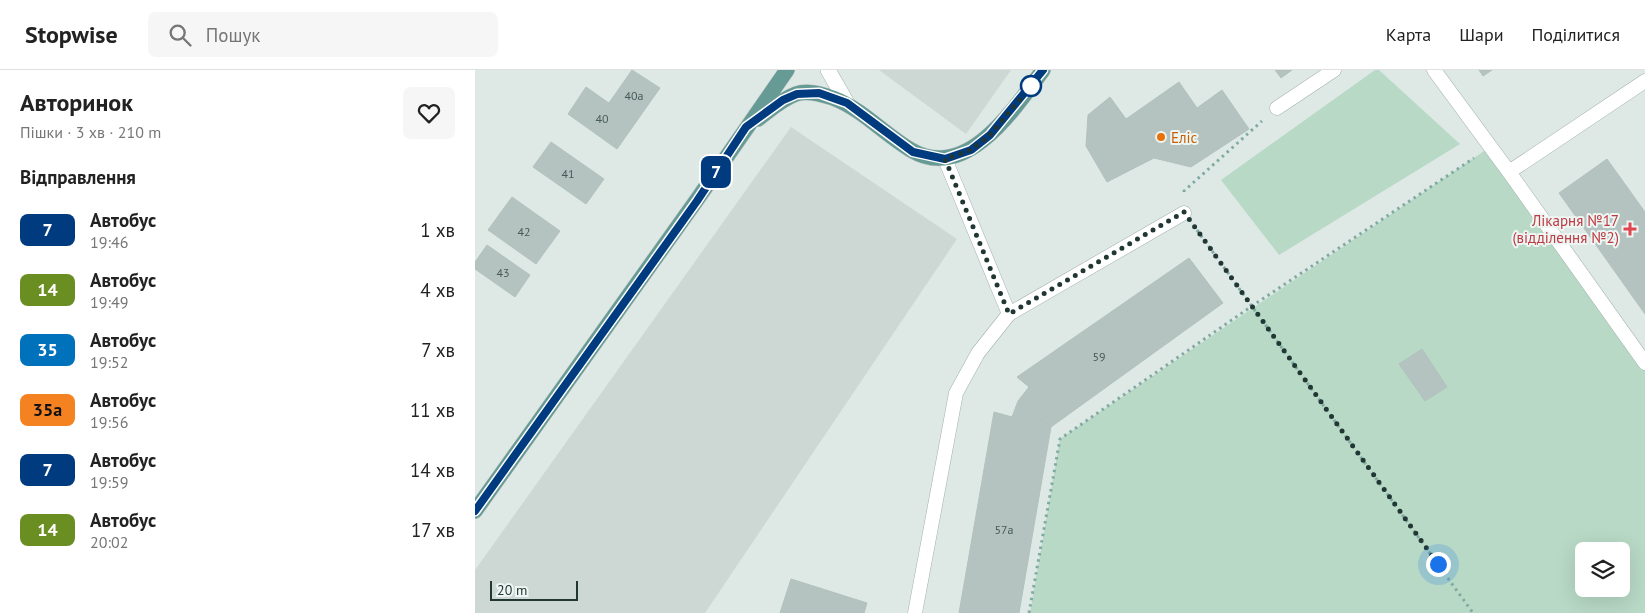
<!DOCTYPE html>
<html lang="uk">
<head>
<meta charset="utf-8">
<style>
  :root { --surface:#fff; --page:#f6f6f6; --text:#222; --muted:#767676; --line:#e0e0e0 }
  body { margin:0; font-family:"PT Sans",sans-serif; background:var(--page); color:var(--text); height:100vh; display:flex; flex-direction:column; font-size:19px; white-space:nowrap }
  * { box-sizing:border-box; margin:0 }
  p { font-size:16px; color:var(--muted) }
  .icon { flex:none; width:28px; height:28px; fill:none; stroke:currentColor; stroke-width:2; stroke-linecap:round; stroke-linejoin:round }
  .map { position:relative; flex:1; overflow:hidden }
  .side { display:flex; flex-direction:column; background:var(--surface); width:475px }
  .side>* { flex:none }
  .badge { padding:0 10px; border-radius:8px; font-size:18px; line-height:32px }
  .buttons { position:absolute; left:1100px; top:472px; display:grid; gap:10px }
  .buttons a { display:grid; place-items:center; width:55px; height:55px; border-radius:8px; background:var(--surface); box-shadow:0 5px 20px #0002; font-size:25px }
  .scale { position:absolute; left:15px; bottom:12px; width:88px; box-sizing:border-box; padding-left:5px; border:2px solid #213734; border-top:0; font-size:14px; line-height:18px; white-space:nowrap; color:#213734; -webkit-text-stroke:4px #eef6f3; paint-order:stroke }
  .you { position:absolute; width:25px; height:25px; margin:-12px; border:4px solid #fff; border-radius:50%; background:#1a73e8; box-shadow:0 0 0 8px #1a73e833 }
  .map>.badge { position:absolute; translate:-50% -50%; box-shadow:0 0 0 2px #fff }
  h2 { padding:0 20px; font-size:19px; line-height:45px }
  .round { display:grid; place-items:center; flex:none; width:52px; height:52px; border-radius:8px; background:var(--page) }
  .headline { display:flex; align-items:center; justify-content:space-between; height:85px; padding:0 20px }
  h1 { font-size:24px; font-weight:800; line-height:38px }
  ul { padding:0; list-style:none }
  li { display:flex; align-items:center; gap:15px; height:60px; padding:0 20px }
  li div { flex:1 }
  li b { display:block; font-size:19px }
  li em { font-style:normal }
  li .badge { min-width:55px; font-weight:700; text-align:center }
  header { display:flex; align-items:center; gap:30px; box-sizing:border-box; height:70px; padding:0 25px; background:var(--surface); border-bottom:1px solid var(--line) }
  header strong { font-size:24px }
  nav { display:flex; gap:28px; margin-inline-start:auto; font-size:18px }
  .search { width:350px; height:45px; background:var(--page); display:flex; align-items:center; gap:12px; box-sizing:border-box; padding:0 18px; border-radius:8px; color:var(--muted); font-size:19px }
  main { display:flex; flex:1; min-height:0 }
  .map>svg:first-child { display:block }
  .built { fill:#cdd8d5 }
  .green { fill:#b8d9c6; fill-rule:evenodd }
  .building { fill:#b4c3bf; stroke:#b1c2bd }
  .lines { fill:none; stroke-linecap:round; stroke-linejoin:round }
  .lane-casing { stroke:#a2b0ad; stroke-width:15 }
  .secondary-casing { stroke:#9fb3af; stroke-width:16 }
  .primary-casing { stroke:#bcc3c2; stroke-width:16 }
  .path { stroke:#81aaa3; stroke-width:3; stroke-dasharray:2.5 4; stroke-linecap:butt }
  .lane { stroke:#fff; stroke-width:14 }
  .secondary { stroke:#fff; stroke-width:15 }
  .primary { stroke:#669b95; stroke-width:15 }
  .line-casing { stroke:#fff; stroke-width:11 }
  .line { stroke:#003b80; stroke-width:8 }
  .walk { stroke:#213734; stroke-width:5; stroke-dasharray:0 9 }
  .stop-dot { fill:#fff; stroke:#003b80; stroke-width:2.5 }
  .food-dot { fill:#e8710a; stroke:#eef6f3; stroke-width:2 }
  .health-dot { fill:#e0444e; stroke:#eef6f3; stroke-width:2 }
  .labels { text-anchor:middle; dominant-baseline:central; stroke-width:4; stroke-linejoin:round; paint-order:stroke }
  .number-label { font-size:12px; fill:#465a57 }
  .food-label { font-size:15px; fill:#c56008; stroke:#eef6f3; text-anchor:start }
  .health-label { font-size:15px; fill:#be3a42; stroke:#eef6f3; text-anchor:end }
</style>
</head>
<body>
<header>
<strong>Stopwise</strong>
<div class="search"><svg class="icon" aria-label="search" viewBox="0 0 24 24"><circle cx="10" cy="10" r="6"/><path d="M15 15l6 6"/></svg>Пошук</div>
<nav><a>Карта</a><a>Шари</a><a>Поділитися</a></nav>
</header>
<main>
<section class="side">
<div class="headline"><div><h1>Авторинок</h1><p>Пішки · 3 хв · 210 m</p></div><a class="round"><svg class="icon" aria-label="heart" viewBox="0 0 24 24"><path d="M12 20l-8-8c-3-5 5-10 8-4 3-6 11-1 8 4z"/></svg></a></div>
<h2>Відправлення</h2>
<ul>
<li><span class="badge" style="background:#003b80;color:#fff">7</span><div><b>Автобус</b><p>19:46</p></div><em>1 хв</em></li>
<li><span class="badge" style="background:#6b8e23;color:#fff">14</span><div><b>Автобус</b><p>19:49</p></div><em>4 хв</em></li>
<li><span class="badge" style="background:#0072bc;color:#fff">35</span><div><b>Автобус</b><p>19:52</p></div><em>7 хв</em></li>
<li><span class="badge" style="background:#f58220;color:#111">35а</span><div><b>Автобус</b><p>19:56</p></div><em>11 хв</em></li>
<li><span class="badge" style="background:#003b80;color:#fff">7</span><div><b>Автобус</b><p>19:59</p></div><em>14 хв</em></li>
<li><span class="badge" style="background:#6b8e23;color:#fff">14</span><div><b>Автобус</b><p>20:02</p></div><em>17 хв</em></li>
</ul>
</section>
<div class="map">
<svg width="1170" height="543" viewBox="0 0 1170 543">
  <rect width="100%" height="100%" fill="#dee9e6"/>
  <g class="built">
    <polygon points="404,0 536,0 491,64"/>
    <polygon points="316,57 482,169 230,543 0,543 0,500"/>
  </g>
  <g class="green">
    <polygon points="900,0 904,0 985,74 804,185 746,110"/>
    <path d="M1015,77L1170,293V543H555L585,369ZM1109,481H1146V519H1109Z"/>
  </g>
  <g class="building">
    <polygon points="157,0 185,18 161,52 134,33"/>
    <polygon points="800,0 817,0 806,8"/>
    <polygon points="1004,0 1017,0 1008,6"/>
    <polygon points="704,12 722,38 747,20 774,59 716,97 679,88 632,112 611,76 613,45 635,27 651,49"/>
    <polygon points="111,17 161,52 142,79 93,44"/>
    <polygon points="76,72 129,109 111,134 58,97"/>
    <polygon points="1132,89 1170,142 1170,244 1084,123"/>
    <polygon points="37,127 85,161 61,194 13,160"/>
    <polygon points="12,175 55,205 40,227 0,199 0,192"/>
    <polygon points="714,188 748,233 576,357 543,331 554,317 542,307"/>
    <polygon points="947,279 972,317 950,331 924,294"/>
    <polygon points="543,331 576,357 544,543 484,543 519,342 537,347"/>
    <polygon points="316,509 392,533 389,543 305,543"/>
  </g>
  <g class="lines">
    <g class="lane-casing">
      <g id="lane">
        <polyline points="959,0 1034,102"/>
        <polyline points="1170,11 1034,102 1170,293"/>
        <polyline points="802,38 859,0"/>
        <polyline points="534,244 709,143"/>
        <polyline points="440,543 481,323 503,283 534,244 470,89"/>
      </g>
    </g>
    <g class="secondary-casing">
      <polyline id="secondary" points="353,0 372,33"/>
    </g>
    <g class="primary-casing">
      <g id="primary">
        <path d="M283,49C295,40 307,29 321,24C332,20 346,24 358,28C387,39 409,64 436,80C491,113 540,38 568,0"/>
        <polyline points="0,441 221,131 312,0"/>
      </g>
    </g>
    <g class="path">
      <polyline points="709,122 709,121 787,51"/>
      <polyline points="722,160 998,543"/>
      <polyline points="554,543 585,369 777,236 999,88"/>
    </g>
    <use href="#lane" class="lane"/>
    <use href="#secondary" class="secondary"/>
    <use href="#primary" class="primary"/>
  </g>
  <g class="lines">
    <g class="line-casing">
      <polyline id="line" points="0,441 222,131 271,57 308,30 322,24 344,23 372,33 438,82 470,89 496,80 515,65 568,0"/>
    </g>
    <use href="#line" class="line"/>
    <polyline class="walk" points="556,16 515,65 496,80 470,89 534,244 709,142 963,494"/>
  </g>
  <circle class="stop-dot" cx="556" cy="16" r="10"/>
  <circle class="food-dot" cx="686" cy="67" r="5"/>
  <path class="health-dot" d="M1152.5 151.5h5v5h5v5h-5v5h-5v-5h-5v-5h5z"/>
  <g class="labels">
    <g class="number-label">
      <text x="159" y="25">40а</text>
      <text x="127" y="48">40</text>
      <text x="93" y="103">41</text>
      <text x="49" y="161">42</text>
      <text x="28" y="202">43</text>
      <text x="624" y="286">59</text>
      <text x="529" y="459">57а</text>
    </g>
    <g class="food-label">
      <text x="696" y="67">Еліс</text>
    </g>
    <g class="health-label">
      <text x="1144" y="150">Лікарня №17<tspan x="1144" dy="17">(відділення №2)</tspan></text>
    </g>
  </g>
</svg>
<div class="buttons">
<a><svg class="icon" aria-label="layers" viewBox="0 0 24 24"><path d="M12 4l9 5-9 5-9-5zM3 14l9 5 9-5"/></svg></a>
</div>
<div class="scale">20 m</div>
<div class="you" style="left:963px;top:494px"></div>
<b class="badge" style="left:241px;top:102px;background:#003b80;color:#fff">7</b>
</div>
</main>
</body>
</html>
